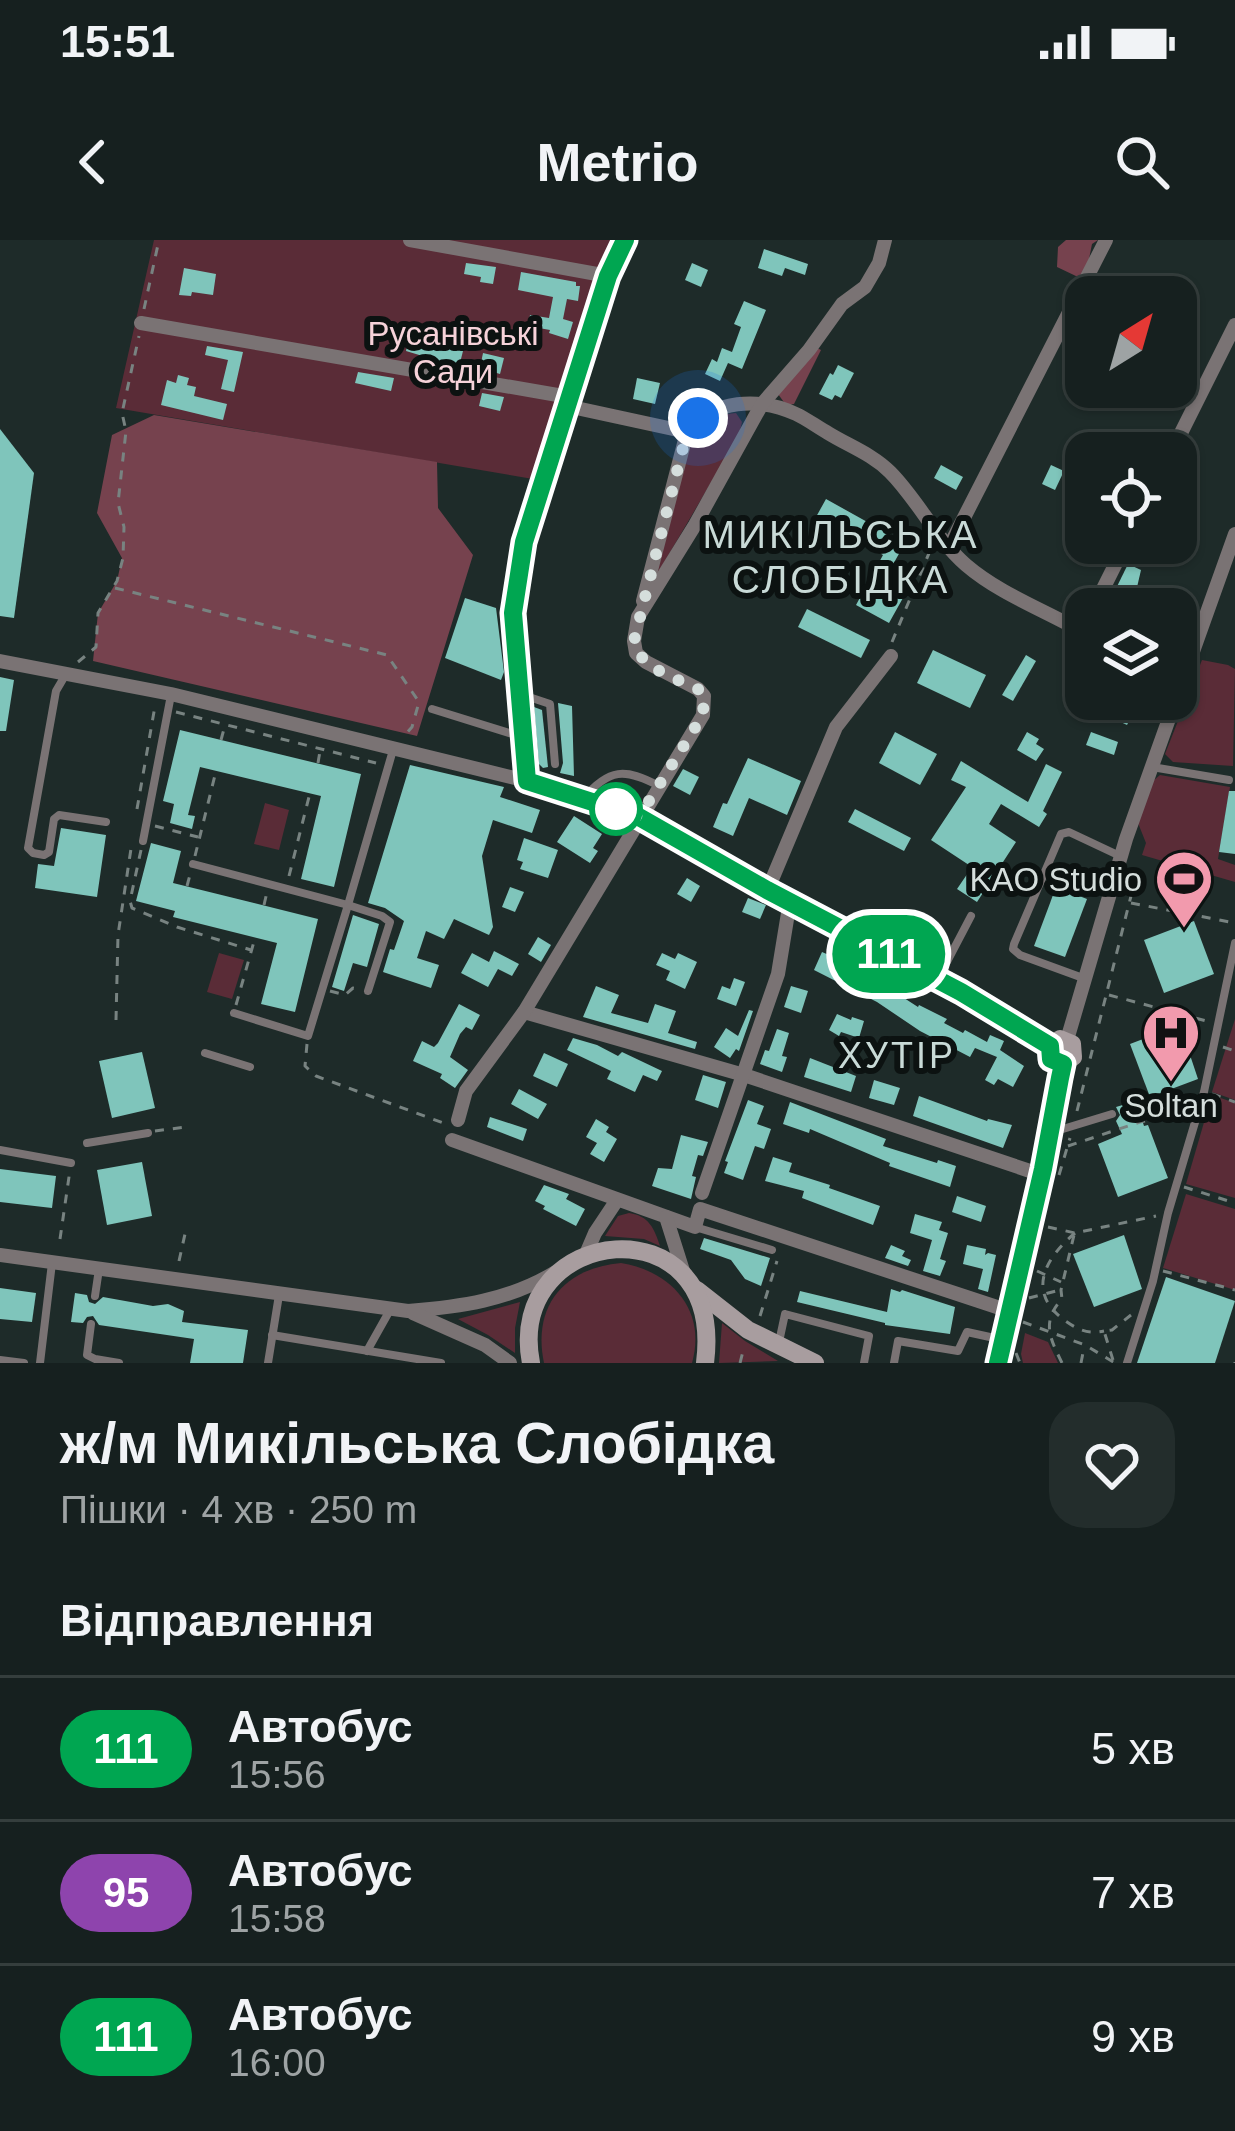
<!DOCTYPE html>
<html lang="uk">
<head>
<meta charset="utf-8">
<style>
  :root { --surface:#16201f; --page:#232d2c; --text:#f1f3f6; --muted:#9ea3a4; --line:#353e3d }
  body { margin:0; font-family:Helvetica,sans-serif; background:var(--page); color:var(--text); height:100vh; display:flex; flex-direction:column; font-size:45px; white-space:nowrap }
  * { box-sizing:border-box; margin:0 }
  p { font-size:39px; color:var(--muted) }
  .icon { flex:none; width:66px; height:66px; fill:none; stroke:currentColor; stroke-width:2; stroke-linecap:round; stroke-linejoin:round }
  .map { position:relative; height:1123px; overflow:hidden }
  .drawer { display:flex; flex-direction:column; background:var(--surface); flex:1 }
  .drawer>* { flex:none }
  .badge { padding:0 24px; border-radius:39px; font-size:42px; line-height:78px }
  .needle { width:78px; rotate:37deg }
  .controls { position:absolute; left:1065px; top:36px; display:grid; gap:24px }
  .controls a { display:grid; place-items:center; width:132px; height:132px; border-radius:24px; background:var(--surface); box-shadow:0 3px 9px #0004,0 0 0 3px var(--line); font-size:60px }
  .you { position:absolute; width:60px; height:60px; margin:-30px; border:9px solid #fff; border-radius:50%; background:#1a73e8; box-shadow:0 0 0 18px #1a73e833 }
  .map>.badge { position:absolute; translate:-50% -50%; box-shadow:0 0 0 6px #fff }
  h2 { padding:0 60px; font-size:45px; line-height:108px }
  .round { display:grid; place-items:center; flex:none; width:126px; height:126px; border-radius:36px; background:var(--page) }
  .headline { display:flex; align-items:center; justify-content:space-between; height:204px; padding:0 60px }
  h1 { font-size:57px; font-weight:700; line-height:90px }
  ul { padding:0; list-style:none }
  li { display:flex; align-items:center; gap:36px; height:144px; padding:0 60px; border-top:3px solid var(--line) }
  li div { flex:1 }
  li b { display:block; font-size:45px }
  li em { font-style:normal }
  li .badge { min-width:132px; font-weight:700; text-align:center }
  .status { display:flex; justify-content:space-between; align-items:center; height:84px; padding:0 60px; background:var(--surface); direction:ltr }
  .status svg { height:33px; fill:currentColor }
  header { display:flex; justify-content:space-between; align-items:center; height:156px; padding:0 60px; background:var(--surface); font-size:54px; font-weight:700 }
  .map>svg:first-child { display:block }
  .green { fill:#5a2c37 }
  .forest { fill:#76424e }
  .building { fill:#7fc5bb }
  .lines { fill:none; stroke-linecap:round; stroke-linejoin:round }
  .path { stroke:#788381; stroke-width:3; stroke-dasharray:9 9; stroke-linecap:butt }
  .lane { stroke:#7a7374; stroke-width:8 }
  .street { stroke:#7a7374; stroke-width:14 }
  .secondary { stroke:#a89d9f; stroke-width:18 }
  .line-casing { stroke:#fff; stroke-width:27 }
  .line { stroke:#00a651; stroke-width:18 }
  .walk { stroke:#d5dedc; stroke-width:12; stroke-dasharray:0 21.6 }
  .stop-dot { fill:#fff; stroke:#00a651; stroke-width:6 }
  .labels { text-anchor:middle; dominant-baseline:central; stroke-width:12; stroke-linejoin:round; paint-order:stroke }
  .park-label { font-size:33px; fill:#f6d2d9; stroke:#0c1211 }
  .poi-label { font-size:33px; fill:#d5dedc; stroke:#0c1211; text-anchor:end }
  .neighbourhood-label { font-size:36px; letter-spacing:3px; fill:#c9dad7; stroke:#0c1211 }
  .quarter-label { font-size:39px; letter-spacing:3px; fill:#c9dad7; stroke:#0c1211 }
</style>
</head>
<body>
<div class="status"><b>15:51</b><svg viewBox="0 0 49 12"><path d="M0 12V9h3v3zM5 12V6h3v6zM10 12V3h3v9zM15 12V0h3v12zM26 1h20v11H26zM47 4h2v5h-2z"/></svg></div>
<header><svg class="icon" aria-label="back" viewBox="0 0 24 24"><path d="M15 5l-7 7 7 7"/></svg>Metrio<svg class="icon" aria-label="search" viewBox="0 0 24 24"><circle cx="10" cy="10" r="6"/><path d="M15 15l6 6"/></svg></header>
<div class="map">
<svg width="1235" height="1123" viewBox="0 0 1235 1123">
  <rect width="100%" height="100%" fill="#1e2b29"/>
  <g class="green">
    <polygon points="154,0 617,0 601,34 533,239 116,168"/>
    <path d="M736,173L742,182L739,195L649,348L693,196C707,182 717,174 736,173Z"/>
    <polygon points="1202,420 1228,425 1235,429 1233,526 1173,522 1165,514"/>
    <polygon points="1160,535 1230,547 1218,619 1235,625 1235,642 1142,615 1146,603 1138,583 1153,541"/>
    <polygon points="265,563 289,570 279,610 254,604"/>
    <polygon points="219,713 244,720 232,759 207,752"/>
    <polygon points="1235,779 1235,860 1212,852"/>
    <polygon points="1212,855 1235,863 1235,958 1186,944"/>
    <polygon points="1186,954 1235,969 1235,1050 1163,1028"/>
    <path d="M629,973C649,976 654,988 660,1006L644,999L605,996L618,976Z"/>
    <path d="M621,1023C671,1031 707,1070 692,1123H544C532,1066 564,1028 621,1023Z"/>
    <polygon points="520,1062 515,1088 515,1113 488,1095 458,1079"/>
    <polygon points="722,1083 745,1101 778,1121 719,1123"/>
    <polygon points="1025,1093 1048,1102 1058,1123 1023,1123 1021,1114"/>
  </g>
  <g class="forest">
    <polygon points="1066,0 1098,0 1092,4 1087,29 1078,37 1057,27 1058,7"/>
    <polygon points="817,108 821,110 794,164 786,165 778,154"/>
    <polygon points="154,175 437,222 438,268 473,315 417,496 93,421 98,373 117,341 122,318 97,273 112,195"/>
  </g>
  <g class="building">
    <polygon points="764,9 808,24 805,35 785,28 782,36 758,28"/>
    <polygon points="466,23 496,27 493,44 480,42 481,37 464,34"/>
    <polygon points="692,23 708,30 701,47 685,40"/>
    <polygon points="184,28 216,34 213,55 192,52 191,56 179,55"/>
    <polygon points="521,32 576,42 576,46 580,46 578,61 567,59 563,79 573,82 568,99 549,93 550,90 528,86 530,75 549,78 553,57 518,50"/>
    <polygon points="744,61 766,70 742,129 728,123 720,141 705,134 712,119 717,122 722,108 732,112 741,87 734,84"/>
    <polygon points="412,82 431,87 429,98 464,107 459,127 406,111"/>
    <polygon points="207,106 243,112 234,152 221,149 228,120 205,115"/>
    <polygon points="483,113 504,118 500,134 480,128"/>
    <polygon points="838,125 854,133 841,158 835,155 832,160 819,154 830,133 833,135"/>
    <polygon points="358,132 394,138 391,151 355,143"/>
    <polygon points="178,135 189,138 187,145 196,147 194,156 227,164 223,180 161,165 167,140 176,143"/>
    <polygon points="637,138 660,143 655,164 633,159"/>
    <polygon points="482,153 504,157 500,171 479,166"/>
    <polygon points="0,189 34,233 14,378 0,376"/>
    <polygon points="941,225 963,237 956,250 934,238"/>
    <polygon points="1051,225 1064,231 1055,250 1042,244"/>
    <polygon points="826,259 905,303 891,328 913,340 889,383 856,365 883,315 816,277"/>
    <polygon points="1128,324 1141,330 1132,369 1106,369"/>
    <polygon points="465,358 496,368 504,432 501,440 445,418"/>
    <polygon points="807,369 870,400 861,418 798,387"/>
    <polygon points="933,410 986,435 970,468 917,443"/>
    <polygon points="1026,415 1036,421 1013,461 1002,455"/>
    <polygon points="0,437 14,440 6,491 0,491"/>
    <polygon points="1119,459 1140,459 1127,485 1110,477"/>
    <polygon points="558,463 572,466 574,536 560,533 563,523"/>
    <polygon points="534,467 542,470 548,527 543,528 539,524"/>
    <polygon points="180,490 361,534 334,647 301,639 321,556 200,527 188,575 195,576 192,589 170,583 174,564 163,561"/>
    <polygon points="895,492 937,514 920,545 879,523"/>
    <polygon points="1027,492 1039,499 1036,504 1044,509 1036,521 1017,510"/>
    <polygon points="1091,492 1118,502 1114,515 1086,505"/>
    <polygon points="748,518 801,541 787,575 749,558 733,596 713,587 723,563 727,564"/>
    <polygon points="961,521 1028,562 1046,524 1062,532 1043,571 1047,574 1039,587 1001,564 989,584 1016,602 977,662 957,649 972,627 931,600 966,547 951,540"/>
    <polygon points="410,525 504,547 500,557 540,570 532,593 493,580 482,616 493,687 489,695 454,679 444,699 426,691 417,718 439,725 431,748 383,732 390,709 394,710 404,681 385,668 368,663"/>
    <polygon points="683,529 699,537 690,555 673,546"/>
    <polygon points="1229,551 1235,551 1235,614 1219,612"/>
    <polygon points="855,569 911,598 904,611 848,582"/>
    <polygon points="574,576 602,594 593,608 598,611 590,623 557,602"/>
    <polygon points="61,588 106,595 97,657 35,648 38,624 54,626"/>
    <polygon points="524,598 558,610 548,638 520,629 523,622 517,620"/>
    <polygon points="151,603 181,611 173,643 318,679 295,772 261,764 277,703 173,677 175,671 136,661"/>
    <polygon points="687,638 700,646 691,662 677,654"/>
    <polygon points="510,647 524,652 515,672 502,667"/>
    <polygon points="1056,647 1087,659 1065,717 1034,706"/>
    <polygon points="748,658 766,665 760,679 742,672"/>
    <polygon points="353,675 379,684 367,727 353,723 344,751 332,747"/>
    <polygon points="1194,681 1214,734 1164,753 1144,700"/>
    <polygon points="538,697 551,705 541,722 528,714"/>
    <polygon points="494,711 519,724 512,736 498,729 488,747 461,733 472,713 489,722"/>
    <polygon points="822,712 875,735 873,738 918,767 919,765 947,779 944,783 963,793 965,790 987,802 990,795 1004,801 1000,810 1024,826 1013,847 998,839 994,845 985,840 997,817 975,808 970,817 920,791 877,762 814,730"/>
    <polygon points="662,713 675,719 678,713 697,722 685,749 666,740 670,731 656,725"/>
    <polygon points="734,738 745,742 736,766 717,759 722,746 730,749"/>
    <polygon points="596,746 619,755 611,773 648,783 655,764 676,771 668,793 697,802 695,809 583,777"/>
    <polygon points="791,746 808,751 801,773 784,767"/>
    <polygon points="459,764 480,775 472,790 466,787 460,794 450,817 468,830 455,848 440,838 442,834 413,821 422,801 434,807 438,803"/>
    <polygon points="749,770 753,771 739,811 736,809 730,818 714,807 726,788 738,796"/>
    <polygon points="837,774 851,780 852,777 864,781 859,798 841,792 839,796 829,790"/>
    <polygon points="1180,785 1198,839 1150,857 1130,804"/>
    <polygon points="777,789 789,793 782,816 787,817 782,832 760,824 765,810 769,811"/>
    <polygon points="573,798 597,805 618,816 622,812 662,831 657,841 643,835 635,852 607,839 611,831 567,810"/>
    <polygon points="142,812 155,868 112,878 99,821"/>
    <polygon points="544,813 568,824 557,847 533,836"/>
    <polygon points="810,818 856,836 851,852 804,837"/>
    <polygon points="703,835 726,842 718,868 695,860"/>
    <polygon points="874,840 900,848 894,865 869,858"/>
    <polygon points="519,849 547,864 538,879 511,864"/>
    <polygon points="919,856 987,881 988,879 1012,885 1003,908 913,876"/>
    <polygon points="748,860 764,866 757,884 771,889 764,909 755,906 743,940 724,933 728,922 725,921"/>
    <polygon points="1136,861 1144,886 1148,885 1168,938 1118,957 1098,904 1122,894 1116,881 1120,875 1116,867"/>
    <polygon points="790,862 886,899 883,906 937,923 938,920 956,926 950,947 889,926 890,923 810,889 809,893 783,884"/>
    <polygon points="490,877 527,889 523,901 487,887"/>
    <polygon points="596,879 609,887 606,892 617,899 604,922 590,914 597,903 586,897"/>
    <polygon points="681,895 708,902 703,916 698,915 692,936 696,937 691,959 652,946 658,928 672,929"/>
    <polygon points="773,917 792,923 789,932 830,945 829,948 880,966 873,985 802,958 804,951 765,941"/>
    <polygon points="142,922 152,976 107,985 97,930"/>
    <polygon points="0,929 56,936 52,968 0,962"/>
    <polygon points="544,945 569,954 566,959 585,969 576,986 543,969 545,966 535,961"/>
    <polygon points="957,956 986,966 981,982 952,972"/>
    <polygon points="915,974 942,982 939,990 948,993 940,1019 946,1021 940,1036 923,1031 932,1000 910,993"/>
    <polygon points="1124,995 1142,1049 1094,1067 1073,1014"/>
    <polygon points="704,998 770,1018 761,1046 745,1039 731,1020 700,1009"/>
    <polygon points="891,1005 905,1011 902,1016 911,1020 908,1026 885,1018"/>
    <polygon points="967,1005 986,1009 985,1015 988,1013 996,1015 988,1052 978,1049 983,1029 963,1024"/>
    <polygon points="1166,1037 1235,1061 1215,1123 1137,1123"/>
    <polygon points="0,1048 36,1053 32,1082 0,1079"/>
    <polygon points="891,1049 900,1052 902,1050 955,1067 950,1094 885,1085 885,1083 797,1062 800,1051 887,1072"/>
    <polygon points="75,1053 87,1055 89,1062 95,1064 103,1057 153,1066 168,1064 184,1071 182,1082 248,1090 243,1123 190,1123 194,1099 99,1085 93,1076 87,1077 83,1083 71,1082"/>
  </g>
  <g class="lines">
    <g class="path">
      <polyline points="144,69 159,0"/>
      <polyline points="115,348 387,415 419,462 412,487 405,495"/>
      <polyline points="892,402 932,306"/>
      <polyline points="78,422 96,407 98,373 117,341 123,318 124,287 118,263 126,191 122,173 139,96"/>
      <polyline points="176,472 376,523"/>
      <polyline points="221,500 225,485"/>
      <polyline points="318,523 320,511"/>
      <polyline points="137,569 155,466"/>
      <polyline points="155,586 198,597"/>
      <polyline points="141,610 130,661 132,668 177,687 251,710"/>
      <polyline points="195,616 216,531"/>
      <polyline points="289,636 310,553"/>
      <polyline points="187,646 191,631"/>
      <polyline points="1131,663 1235,683"/>
      <polyline points="264,665 267,652"/>
      <polyline points="330,751 345,755 353,748 359,749"/>
      <polyline points="1109,755 1210,782"/>
      <polyline points="236,765 255,698"/>
      <polyline points="116,780 118,695 132,602"/>
      <polyline points="307,804 305,826 316,836 446,884"/>
      <polyline points="1223,807 1235,811"/>
      <polyline points="1212,854 1235,862"/>
      <polyline points="1077,871 1132,652"/>
      <polyline points="155,891 186,887"/>
      <polyline points="1068,906 1140,882 1186,872"/>
      <polyline points="1059,935 1070,898"/>
      <polyline points="1184,947 1235,963"/>
      <polyline points="1048,987 1075,993 1156,976"/>
      <path d="M1075,993C1043,1020 1026,1054 1067,1082C1080,1091 1089,1094 1104,1091"/>
      <polyline points="60,999 70,930"/>
      <polyline points="179,1021 185,994"/>
      <polyline points="1037,1031 1061,1042"/>
      <polyline points="1163,1031 1235,1050"/>
      <polyline points="1029,1058 1060,1050"/>
      <polyline points="760,1076 777,1021"/>
      <polyline points="1023,1082 1085,1105 1115,1123"/>
      <polyline points="1016,1113 1020,1123"/>
      <polyline points="1113,1120 1104,1091 1112,1090 1131,1075"/>
      <polyline points="740,1123 744,1107"/>
      <path d="M1062,1123C1050,1098 1041,1082 1062,1059L1061,1050L1074,995"/>
      <polyline points="1081,1123 1084,1107"/>
      <polyline points="1235,1123 1235,1122"/>
    </g>
    <g class="lane">
      <polyline points="66,434 56,451 28,608 33,613 44,615 49,612 54,579 59,575 106,582"/>
      <polyline points="523,455 550,464 555,524"/>
      <polyline points="432,469 522,497"/>
      <polyline points="1152,527 1229,540"/>
      <path d="M583,559C609,528 625,528 659,546"/>
      <polyline points="143,601 171,455"/>
      <polyline points="193,624 348,665 308,796 234,773"/>
      <polyline points="1083,738 1020,715 1013,709 1014,704 1061,594 1069,592 1120,616"/>
      <polyline points="938,739 971,676"/>
      <polyline points="368,751 390,682 382,676 348,665 393,510"/>
      <polyline points="205,813 250,827"/>
      <polyline points="1053,892 1112,874"/>
      <polyline points="87,903 148,893"/>
      <polyline points="0,910 71,923"/>
      <polyline points="695,987 772,1010"/>
      <polyline points="95,1056 99,1029"/>
      <polyline points="91,1084 87,1115 95,1119 119,1123"/>
      <polyline points="272,1095 441,1123"/>
      <polyline points="779,1102 785,1074 869,1096 864,1123"/>
      <polyline points="367,1111 390,1070"/>
      <polyline points="0,1120 24,1123"/>
      <polyline points="40,1123 52,1023"/>
      <polyline points="268,1123 279,1055"/>
      <polyline points="894,1123 898,1101 958,1111 967,1092 999,1099"/>
      <polyline points="1127,1123 1153,1041 1168,973 1204,852 1235,703"/>
    </g>
    <g class="street">
      <polyline points="410,0 608,36"/>
      <polyline points="141,83 569,157"/>
      <path d="M567,166L687,192C713,159 759,157 796,174C807,179 817,187 828,193C849,206 872,214 890,232C918,260 936,299 966,325C1001,355 1047,371 1086,394"/>
      <polyline points="1171,213 1235,85"/>
      <polyline points="949,307 1106,0"/>
      <polyline points="643,361 687,192"/>
      <polyline points="1093,369 1126,303"/>
      <polyline points="0,421 171,454 527,541"/>
      <polyline points="768,649 836,487 891,416"/>
      <polyline points="524,772 744,835 1042,935"/>
      <polyline points="1067,800 1126,599 1235,294"/>
      <polyline points="458,880 466,851 524,772 703,475 704,456 698,449 646,422 636,413 634,401 638,377 695,285 762,164 809,110 842,64 865,47 879,23 885,0"/>
      <polyline points="452,900 695,987 700,969 1009,1071"/>
      <polyline points="702,953 778,734 790,661"/>
      <polyline points="666,977 685,1037"/>
      <polyline points="586,1014 595,993 617,960"/>
      <path d="M0,1015L408,1071C460,1067 509,1060 554,1033"/>
      <polyline points="413,1073 485,1105 510,1123"/>
    </g>
    <g class="secondary">
      <polyline points="625,0 608,36 524,301 513,373 527,541 639,577 961,753 1050,806"/>
      <polyline points="1050,806 1060,799 1072,804 1073,817 1063,824"/>
      <polyline points="697,1050 748,1090 815,1123"/>
      <path d="M531,1123C504,984 726,959 705,1123"/>
      <polyline points="998,1123 1052,892 1063,824"/>
    </g>
  </g>
  <g class="lines">
    <g class="line-casing">
      <polyline id="line" points="625,0 608,36 524,302 513,373 527,541 639,577 767,650 961,752 1050,806 1051,819 1063,824 1060,838 1043,929 998,1123"/>
    </g>
    <use href="#line" class="line"/>
    <path class="walk" d="M616,569L639,577L703,475L704,456L698,449C676,438 639,428 634,401L687,192L698,178"/>
  </g>
  <defs>
    <g id="stadium-pin" transform="scale(3)"><path d="M0 17L-7.5 6A9.5 9.5 0 1 1 7.5 6Z" fill="#f29aad" stroke="#0c1211"/><path d="M0-5a6.5 5 0 1 0 0 10a6.5 5 0 1 0 0-10ZM-3.5-1.8h7v3.6h-7Z" fill="#111"/></g>
    <g id="hospital-pin" transform="scale(3)"><path d="M0 17L-7.5 6A9.5 9.5 0 1 1 7.5 6Z" fill="#f29aad" stroke="#0c1211"/><path d="M-5-5h3v3.5h4V-5h3V5h-3V1.5h-4V5h-3Z" fill="#111"/></g>
  </defs>
  <g fill-rule="evenodd">
    <use href="#stadium-pin" x="1184" y="639"/>
    <use href="#hospital-pin" x="1171" y="793"/>
  </g>
  <circle class="stop-dot" cx="616" cy="569" r="24"/>
  <g class="labels">
    <g class="park-label">
      <text x="453" y="93">Русанівські<tspan x="453" dy="38">Сади</tspan></text>
    </g>
    <g class="poi-label">
      <text x="1142" y="639">KAO Studio</text>
      <text x="1171" y="865" text-anchor="middle">Soltan</text>
    </g>
    <g class="neighbourhood-label">
      <text x="897" y="815">ХУТІР</text>
    </g>
    <g class="quarter-label">
      <text x="841" y="294">МИКІЛЬСЬКА<tspan x="841" dy="45">СЛОБІДКА</tspan></text>
    </g>
  </g>
</svg>
<div class="controls">
<a><svg class="needle" viewBox="-14 -14 28 28"><path d="M0-13l5 13h-10z" fill="#e53935"/><path d="M0 13l5-13h-10z" fill="#9ea3a4"/></svg></a>
<a><svg class="icon" aria-label="locate" viewBox="0 0 24 24"><circle cx="12" cy="12" r="6"/><path d="M12 2v4M12 18v4M2 12h4M18 12h4"/></svg></a>
<a><svg class="icon" aria-label="layers" viewBox="0 0 24 24"><path d="M12 4l9 5-9 5-9-5zM3 14l9 5 9-5"/></svg></a>
</div>
<div class="you" style="left:698px;top:178px"></div>
<b class="badge" style="left:889px;top:714px;background:#00a651;color:#fff">111</b>
</div>
<section class="drawer">
<div class="headline"><div><h1>ж/м Микільська Слобідка</h1><p>Пішки · 4 хв · 250 m</p></div><a class="round"><svg class="icon" aria-label="heart" viewBox="0 0 24 24"><path d="M12 20l-8-8c-3-5 5-10 8-4 3-6 11-1 8 4z"/></svg></a></div>
<h2>Відправлення</h2>
<ul>
<li><span class="badge" style="background:#00a651;color:#fff">111</span><div><b>Автобус</b><p>15:56</p></div><em>5 хв</em></li>
<li><span class="badge" style="background:#8e44ad;color:#fff">95</span><div><b>Автобус</b><p>15:58</p></div><em>7 хв</em></li>
<li><span class="badge" style="background:#00a651;color:#fff">111</span><div><b>Автобус</b><p>16:00</p></div><em>9 хв</em></li>
</ul>
</section>
</body>
</html>
